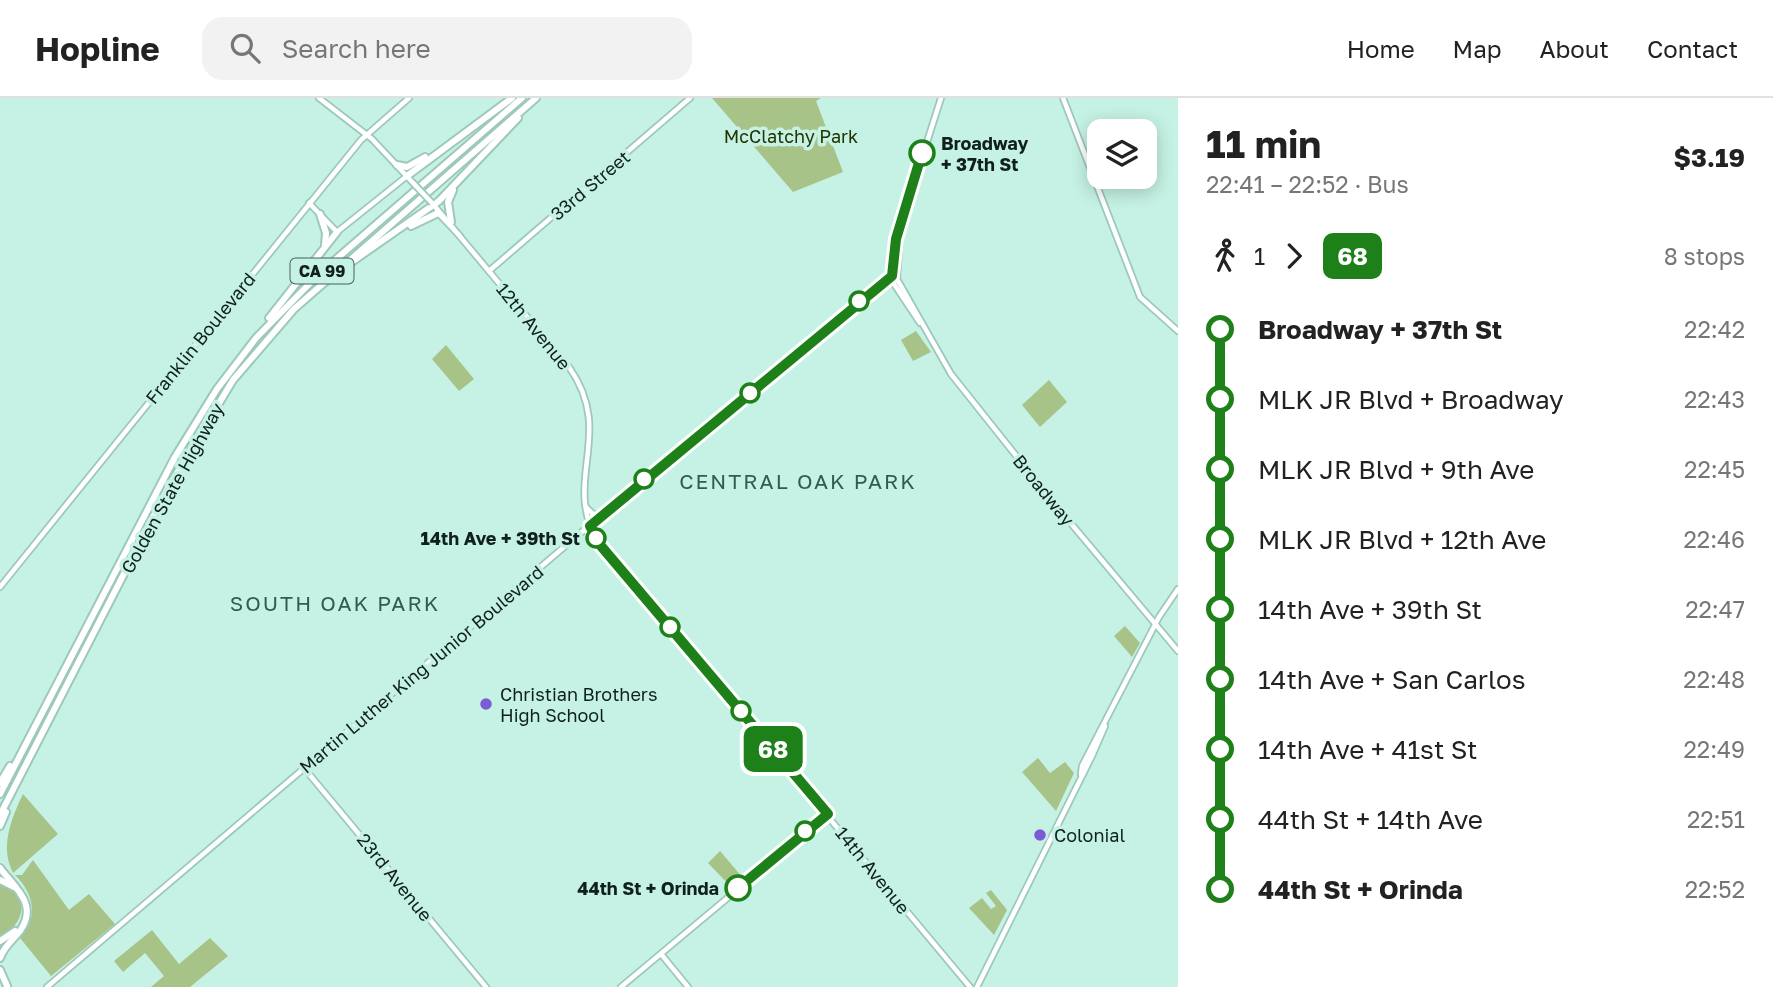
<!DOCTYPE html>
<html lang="en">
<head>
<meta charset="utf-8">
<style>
  :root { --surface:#fff; --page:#f2f2f2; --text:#222; --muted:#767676; --line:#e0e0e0 }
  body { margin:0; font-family:"Golos Text",sans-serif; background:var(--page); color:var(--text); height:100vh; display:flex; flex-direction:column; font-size:26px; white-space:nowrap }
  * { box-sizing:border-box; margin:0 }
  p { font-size:23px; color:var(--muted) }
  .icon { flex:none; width:38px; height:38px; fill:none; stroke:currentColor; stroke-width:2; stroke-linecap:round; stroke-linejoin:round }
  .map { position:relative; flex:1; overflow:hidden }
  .side { display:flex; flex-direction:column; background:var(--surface); width:595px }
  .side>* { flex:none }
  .badge { padding:0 14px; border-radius:10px; font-size:24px; line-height:46px }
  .fabs { position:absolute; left:1087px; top:21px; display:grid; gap:14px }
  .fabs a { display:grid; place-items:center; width:70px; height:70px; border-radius:14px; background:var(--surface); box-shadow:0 4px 18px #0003; font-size:35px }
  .map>.badge { position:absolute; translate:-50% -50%; box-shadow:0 0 0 4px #fff }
  .legs { display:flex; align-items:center; gap:10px; height:77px; padding:0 28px; font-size:23px }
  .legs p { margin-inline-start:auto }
  .summary { display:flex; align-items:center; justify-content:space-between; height:119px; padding:0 28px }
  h1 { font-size:38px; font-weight:700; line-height:52px }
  ul { padding:0 28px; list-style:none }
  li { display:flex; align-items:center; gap:24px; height:70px; font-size:26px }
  li i { display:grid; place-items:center; width:10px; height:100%; margin:0 9px; background:currentColor }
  li i::after { content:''; width:18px; height:18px; margin:-9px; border:5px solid; border-radius:50%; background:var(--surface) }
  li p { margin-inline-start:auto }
  li:first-child i { background:linear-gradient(#0000 50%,currentColor 0) }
  li:last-child i { background:linear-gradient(currentColor 50%,#0000 0) }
  header { display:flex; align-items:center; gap:42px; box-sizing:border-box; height:98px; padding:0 35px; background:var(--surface); border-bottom:2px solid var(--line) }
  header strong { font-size:33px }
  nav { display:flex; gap:38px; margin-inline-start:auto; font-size:24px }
  .search { width:490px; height:63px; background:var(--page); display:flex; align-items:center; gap:18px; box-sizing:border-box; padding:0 24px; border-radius:21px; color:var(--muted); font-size:26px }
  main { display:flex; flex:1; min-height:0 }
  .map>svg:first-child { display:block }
  .green { fill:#a8c388 }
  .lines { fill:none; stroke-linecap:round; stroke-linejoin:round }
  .secondary-casing { stroke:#9dc8bc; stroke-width:8 }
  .highway-casing { stroke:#9dc8bc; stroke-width:10 }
  .secondary { stroke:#fff; stroke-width:4.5 }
  .highway { stroke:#fff; stroke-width:6 }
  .secondary-bridge-casing { stroke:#9dc8bc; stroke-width:8; stroke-linecap:butt }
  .secondary-bridge { stroke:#fff; stroke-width:4.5 }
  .line-1-casing { stroke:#fff; stroke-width:16 }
  .line-1 { stroke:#1e8019; stroke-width:10 }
  .stop-1-dot { fill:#fff; stroke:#1e8019; stroke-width:3.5 }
  .poi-dot { fill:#7c5bd6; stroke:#c5f2e4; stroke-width:2.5 }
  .labels { text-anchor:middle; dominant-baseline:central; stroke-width:7; stroke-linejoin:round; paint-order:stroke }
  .shield { fill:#c5f2e4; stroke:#466059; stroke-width:2 }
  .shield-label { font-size:16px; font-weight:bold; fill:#10211d }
  .park-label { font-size:18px; fill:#223501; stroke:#c5f2e4 }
  .stop-label { font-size:18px; font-weight:bold; fill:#10211d; stroke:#c5f2e4; text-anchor:end }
  .street-label { font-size:18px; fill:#10211d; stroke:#c5f2e4 }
  .poi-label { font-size:18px; fill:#10211d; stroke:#c5f2e4; text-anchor:start }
  .quarter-label { font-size:21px; letter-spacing:2px; fill:#335c51; stroke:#c5f2e4 }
</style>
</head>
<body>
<header>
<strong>Hopline</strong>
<div class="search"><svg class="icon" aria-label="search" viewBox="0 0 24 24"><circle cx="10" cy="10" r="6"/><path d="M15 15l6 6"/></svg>Search here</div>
<nav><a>Home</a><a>Map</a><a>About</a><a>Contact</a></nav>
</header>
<main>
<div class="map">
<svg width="1178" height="889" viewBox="0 0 1178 889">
  <rect width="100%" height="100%" fill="#c5f2e4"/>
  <g class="green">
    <polygon points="712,0 821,0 816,3 843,74 793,94"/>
    <polygon points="916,233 931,254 913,263 901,242"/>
    <polygon points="446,247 474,281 459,293 432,261"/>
    <polygon points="1049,282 1067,304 1040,329 1022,307"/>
    <polygon points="1125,528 1140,545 1132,559 1114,538"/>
    <polygon points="1038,660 1050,675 1065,664 1074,675 1056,713 1022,674"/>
    <path d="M23,696L58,736L13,775C0,750 10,723 23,696Z"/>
    <polygon points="720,753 743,780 732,790 708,765"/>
    <path d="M33,762L69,812L89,796L115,826L51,878L20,840C39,819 34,796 15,777H22Z"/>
    <path d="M0,783C31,799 26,823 0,841Z"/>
    <polygon points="991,792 1007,812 994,837 969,810 982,800 991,811 996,808 986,795"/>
    <polygon points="152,832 179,866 210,840 228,858 190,889 151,889 164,878 145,855 123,874 114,863"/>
  </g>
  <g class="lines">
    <g class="secondary-casing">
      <g id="secondary">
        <polyline points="319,0 372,41 415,87"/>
        <polyline points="1063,0 1140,199 1178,233"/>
        <polyline points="309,105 337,134 407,78"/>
        <path d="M432,105L569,269C616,336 562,381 597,442L970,889"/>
        <polyline points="437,114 460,138"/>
        <polyline points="900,135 897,181 951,276 1053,404 1178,553"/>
        <polyline points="489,173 690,0"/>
        <polyline points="920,225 894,186 892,169 896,141 941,0"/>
        <polyline points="586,409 593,416 602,416"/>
        <polyline points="0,489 361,42 409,0"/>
        <polyline points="304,670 486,889"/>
        <polyline points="1081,676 1082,668 1159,519 1178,491"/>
        <polyline points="661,856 688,889"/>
        <polyline points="47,889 684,347 876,188 896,177"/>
        <polyline points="621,889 828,716"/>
        <polyline points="977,889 1092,658 1105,628"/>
      </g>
    </g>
    <g class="highway-casing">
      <g id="highway">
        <polyline points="397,67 407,69 425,59"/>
        <polyline points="407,78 512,0"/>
        <polyline points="320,116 326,135 325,147"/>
        <polyline points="451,124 448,104 453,92"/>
        <polyline points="411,128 438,115"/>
        <polyline points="333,177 439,103 518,20"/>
        <polyline points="269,220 337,134"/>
        <polyline points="0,685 10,668"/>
        <polyline points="0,696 175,359 217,291 256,240 319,176 522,0"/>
        <polyline points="0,717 168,390 233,282 294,211 536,0"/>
        <polyline points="0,728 6,714"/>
        <path d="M0,770C14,789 39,806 20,833C13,842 4,848 0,860"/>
        <polyline points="0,782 14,789"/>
        <polyline points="0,843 15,833"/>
        <polyline points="0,872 7,888"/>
      </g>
    </g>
    <use href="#secondary" class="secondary"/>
    <use href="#highway" class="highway"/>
    <g class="secondary-bridge-casing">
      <polyline id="secondary-bridge" points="415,87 432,105"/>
    </g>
    <use href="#secondary-bridge" class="secondary-bridge"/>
  </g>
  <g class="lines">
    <g class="line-1-casing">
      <polyline id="line-1" points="738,790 828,716 601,448 590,428 892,178 896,141 922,55"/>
    </g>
    <use href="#line-1" class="line-1"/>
  </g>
  <g class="stop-1-dot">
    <circle cx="922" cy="55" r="12"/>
    <circle cx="859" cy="203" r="9"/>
    <circle cx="750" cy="295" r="9"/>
    <circle cx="644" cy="381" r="9"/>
    <circle cx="596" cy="440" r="9"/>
    <circle cx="670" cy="529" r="9"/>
    <circle cx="741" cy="613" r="9"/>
    <circle cx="805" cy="733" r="9"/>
    <circle cx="738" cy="790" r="12"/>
  </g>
  <g class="poi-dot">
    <circle cx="486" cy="606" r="7"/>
    <circle cx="1040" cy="737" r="7"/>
  </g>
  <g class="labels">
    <rect class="shield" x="290.5" y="160.5" width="63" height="25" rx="5"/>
    <g class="shield-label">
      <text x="322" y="173">CA 99</text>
    </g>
    <g class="park-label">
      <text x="791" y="38">McClatchy Park</text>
    </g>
    <g class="stop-label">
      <text x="941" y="45" text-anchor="start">Broadway<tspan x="941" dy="21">+ 37th St</tspan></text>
      <text x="580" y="440">14th Ave + 39th St</text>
      <text x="719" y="790">44th St + Orinda</text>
    </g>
    <g class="street-label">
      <text transform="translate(590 87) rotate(-40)">33rd Street</text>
      <text transform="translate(534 228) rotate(51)">12th Avenue</text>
      <text transform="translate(200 240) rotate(-51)">Franklin Boulevard</text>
      <text transform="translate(172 390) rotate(-61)">Golden State Highway</text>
      <text transform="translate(1044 392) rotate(51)">Broadway</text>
      <text transform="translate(421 571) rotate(-40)">Martin Luther King Junior Boulevard</text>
      <text transform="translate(873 772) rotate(51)">14th Avenue</text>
      <text transform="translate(395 779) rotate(51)">23rd Avenue</text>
    </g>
    <g class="poi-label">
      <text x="500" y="596">Christian Brothers<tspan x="500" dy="21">High School</tspan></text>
      <text x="1054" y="737">Colonial</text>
    </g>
    <g class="quarter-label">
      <text x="798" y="383">CENTRAL OAK PARK</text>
      <text x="335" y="505">SOUTH OAK PARK</text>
    </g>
  </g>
</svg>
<div class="fabs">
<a><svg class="icon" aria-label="layers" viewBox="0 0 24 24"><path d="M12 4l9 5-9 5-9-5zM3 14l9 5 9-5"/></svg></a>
</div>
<b class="badge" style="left:773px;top:651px;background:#1e8019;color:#fff">68</b>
</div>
<section class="side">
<div class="summary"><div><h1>11 min</h1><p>22:41 – 22:52 · Bus</p></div><b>$3.19</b></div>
<div class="legs"><svg class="icon" aria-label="walk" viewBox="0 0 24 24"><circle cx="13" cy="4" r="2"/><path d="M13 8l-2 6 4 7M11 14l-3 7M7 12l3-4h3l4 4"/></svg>1<svg class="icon" aria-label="forward" viewBox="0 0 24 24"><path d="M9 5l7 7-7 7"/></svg><b class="badge" style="background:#1e8019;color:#fff">68</b><p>8 stops</p></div>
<ul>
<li><i style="color:#1e8019"></i><b>Broadway + 37th St</b><p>22:42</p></li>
<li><i style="color:#1e8019"></i><span>MLK JR Blvd + Broadway</span><p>22:43</p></li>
<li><i style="color:#1e8019"></i><span>MLK JR Blvd + 9th Ave</span><p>22:45</p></li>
<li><i style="color:#1e8019"></i><span>MLK JR Blvd + 12th Ave</span><p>22:46</p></li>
<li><i style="color:#1e8019"></i><span>14th Ave + 39th St</span><p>22:47</p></li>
<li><i style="color:#1e8019"></i><span>14th Ave + San Carlos</span><p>22:48</p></li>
<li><i style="color:#1e8019"></i><span>14th Ave + 41st St</span><p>22:49</p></li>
<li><i style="color:#1e8019"></i><span>44th St + 14th Ave</span><p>22:51</p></li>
<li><i style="color:#1e8019"></i><b>44th St + Orinda</b><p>22:52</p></li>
</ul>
</section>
</main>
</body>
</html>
